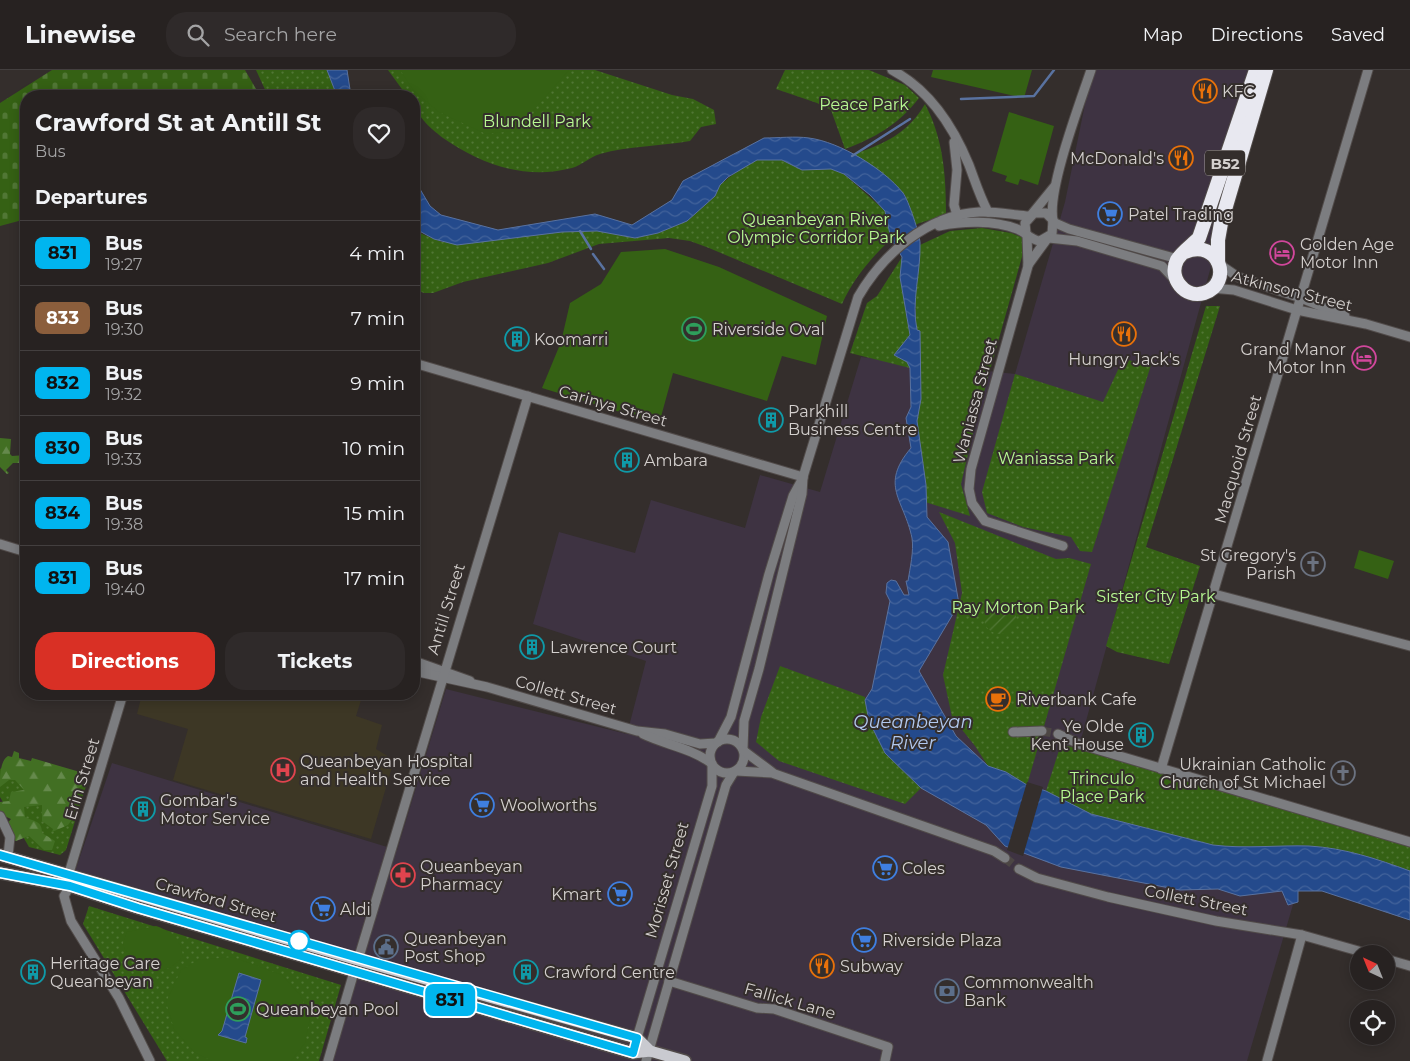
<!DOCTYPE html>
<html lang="en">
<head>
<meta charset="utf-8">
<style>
  :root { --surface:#272221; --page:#2f2a2a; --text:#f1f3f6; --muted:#a4a4a5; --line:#433f3f; --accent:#d93025 }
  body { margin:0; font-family:Montserrat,sans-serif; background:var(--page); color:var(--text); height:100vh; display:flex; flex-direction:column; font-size:19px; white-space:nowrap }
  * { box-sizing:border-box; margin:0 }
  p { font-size:16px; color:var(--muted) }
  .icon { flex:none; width:28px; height:28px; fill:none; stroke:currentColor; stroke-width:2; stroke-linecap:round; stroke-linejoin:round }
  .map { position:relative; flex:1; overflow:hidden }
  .sheet { position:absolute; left:20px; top:20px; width:400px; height:610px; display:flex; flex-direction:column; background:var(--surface); border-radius:20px; box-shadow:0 2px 12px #0003,0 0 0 1px var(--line) }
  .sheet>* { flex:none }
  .badge { padding:0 10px; border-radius:8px; font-size:18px; line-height:32px }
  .needle { width:32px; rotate:317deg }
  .fabs { position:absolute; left:1350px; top:875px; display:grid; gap:10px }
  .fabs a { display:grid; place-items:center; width:45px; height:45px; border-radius:50%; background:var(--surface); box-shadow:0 2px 12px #0003,0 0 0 1px var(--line); font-size:25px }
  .map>.badge { position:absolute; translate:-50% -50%; box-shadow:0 0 0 2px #fff }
  h2 { padding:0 15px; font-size:19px; line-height:45px }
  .round { display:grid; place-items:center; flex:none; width:52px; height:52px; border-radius:20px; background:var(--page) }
  .overview { display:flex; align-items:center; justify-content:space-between; height:85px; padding:0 15px }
  h1 { font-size:24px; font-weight:700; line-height:38px }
  .primary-button { display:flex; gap:10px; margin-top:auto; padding:10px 15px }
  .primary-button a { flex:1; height:58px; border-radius:20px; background:var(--accent); color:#fff; font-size:20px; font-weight:700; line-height:58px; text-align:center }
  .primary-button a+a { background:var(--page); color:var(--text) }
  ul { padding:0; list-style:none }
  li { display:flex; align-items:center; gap:15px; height:65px; padding:0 15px; border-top:1px solid var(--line) }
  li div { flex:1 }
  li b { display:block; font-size:19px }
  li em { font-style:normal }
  li .badge { min-width:55px; font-weight:700; text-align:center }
  header { display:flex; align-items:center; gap:30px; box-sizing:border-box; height:70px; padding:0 25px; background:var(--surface); border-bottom:1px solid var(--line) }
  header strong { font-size:24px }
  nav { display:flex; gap:28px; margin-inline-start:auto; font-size:18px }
  .search { width:350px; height:45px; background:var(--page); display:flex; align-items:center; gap:12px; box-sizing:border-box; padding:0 18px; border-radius:20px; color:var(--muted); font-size:19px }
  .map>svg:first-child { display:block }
  .commercial { fill:#3e3342 }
  .medical { fill:#3d3725 }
  .grass { fill:url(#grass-dots) }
  .forest { fill:url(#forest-firs) }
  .cemetery { fill:url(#cemetery-stones) }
  .garden { fill:url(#garden-furrows) }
  .pitch { fill:#356114 }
  .water { fill:url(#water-waves); stroke:#5972a0 }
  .pier { fill:#342e2c }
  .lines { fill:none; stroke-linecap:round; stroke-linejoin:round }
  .stream { stroke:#5972a0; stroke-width:2.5 }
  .minor-tunnel { stroke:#4c4644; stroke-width:9; stroke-dasharray:9 4.5; stroke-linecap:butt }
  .minor-casing { stroke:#514b49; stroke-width:11 }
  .major-casing { stroke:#514b49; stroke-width:14 }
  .highway-casing { stroke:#514b49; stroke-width:16 }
  .minor { stroke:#7c7d80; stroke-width:9 }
  .major { stroke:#c9cad0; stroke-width:11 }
  .highway { stroke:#e8e8f0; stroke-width:14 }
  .line-casing { stroke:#fff; stroke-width:11 }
  .line { stroke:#00b5ef; stroke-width:8 }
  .stop-dot { fill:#fff; stroke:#00b5ef; stroke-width:2.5 }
  .labels { text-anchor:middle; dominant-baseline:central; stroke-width:4; stroke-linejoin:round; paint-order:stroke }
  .shield { fill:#342e2c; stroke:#a49f9d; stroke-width:1 }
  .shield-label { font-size:15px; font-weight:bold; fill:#d4d0ce }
  .poi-label { font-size:16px; fill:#d4d0ce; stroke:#342e2c; text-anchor:start }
  .park-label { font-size:16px; fill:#b8f993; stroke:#342e2c }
  .street-label { font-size:16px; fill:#d4d0ce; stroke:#342e2c }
  .water-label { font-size:18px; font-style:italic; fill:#b1c8ee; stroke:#342e2c }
</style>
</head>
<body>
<header>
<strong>Linewise</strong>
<div class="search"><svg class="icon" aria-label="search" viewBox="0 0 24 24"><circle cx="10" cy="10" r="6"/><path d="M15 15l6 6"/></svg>Search here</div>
<nav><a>Map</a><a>Directions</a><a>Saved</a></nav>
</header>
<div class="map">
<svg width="1410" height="991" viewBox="0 0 1410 991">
  <defs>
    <pattern id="grass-dots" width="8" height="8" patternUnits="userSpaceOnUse" patternTransform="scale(1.25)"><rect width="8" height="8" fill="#356114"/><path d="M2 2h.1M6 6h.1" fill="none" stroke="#517735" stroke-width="1.8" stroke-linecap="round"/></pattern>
    <pattern id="forest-firs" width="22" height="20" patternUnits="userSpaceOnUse" patternTransform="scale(1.25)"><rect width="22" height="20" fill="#426f23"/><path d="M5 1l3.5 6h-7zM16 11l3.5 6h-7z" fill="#65894c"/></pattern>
    <pattern id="cemetery-stones" width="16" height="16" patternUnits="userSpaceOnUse" patternTransform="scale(1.25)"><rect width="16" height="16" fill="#356114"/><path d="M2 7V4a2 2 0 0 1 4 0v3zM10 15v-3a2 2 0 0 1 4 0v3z" fill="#517735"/></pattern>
    <pattern id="garden-furrows" width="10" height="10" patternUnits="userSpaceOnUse" patternTransform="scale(1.25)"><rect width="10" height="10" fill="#356114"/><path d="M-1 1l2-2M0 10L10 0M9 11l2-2" fill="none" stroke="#517735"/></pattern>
    <pattern id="water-waves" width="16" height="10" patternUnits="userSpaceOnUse" patternTransform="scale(1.25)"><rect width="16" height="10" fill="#244a8c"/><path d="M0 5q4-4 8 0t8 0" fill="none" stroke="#43639b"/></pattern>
  </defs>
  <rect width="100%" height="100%" fill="#342e2c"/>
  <polygon class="commercial" points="1092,0 1265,0 1080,673 1320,743 1247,991 332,991 354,902 70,816 112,693 397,780 446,619 627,664 646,591 533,554 559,462 635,483 651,430 745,458 760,405 820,422 861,287 1015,304 1065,132"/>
  <polygon class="medical" points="142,624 363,624 356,646 382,655 376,679 394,690 371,769 173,710 188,659 137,644"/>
  <g class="grass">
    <polygon points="256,0 327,0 337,26 268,26"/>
    <path d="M388,0H595L672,25L693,29L714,40L716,54L701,57L690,71C661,76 628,76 600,84C590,87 582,95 572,98C525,110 482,95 443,68C429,57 414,45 414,26H407Z"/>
    <path d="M785,0H869L905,15L919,28C899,54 875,68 845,79L831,40L817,33L776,19Z"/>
    <path d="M925,34C943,68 946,104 946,143C936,150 926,150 915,155L905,125L881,102L853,84C884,75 909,62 925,34Z"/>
    <path d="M768,89L782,90L802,100L831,99L844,104L885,141L891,169C870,189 854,208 842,234L709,178L690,171L669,168L599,174L548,193L463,212L433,223H424L414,219V158L422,164L442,172L562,162L597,161L635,168L658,163L687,151L715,126L720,115L741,98L757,90Z"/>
    <polygon points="982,158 1011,163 1027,169 976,350 961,414 970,446 925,432 926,415 917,351 921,329 920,271 916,254 915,215 920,175 950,161"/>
    <polygon points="902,187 900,207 910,265 900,278 910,298 850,283 867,233 877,226"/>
    <polygon points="1206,236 1220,236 1146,477 1200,496 1169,594 1117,582 1106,576"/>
    <polygon points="1123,289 1151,295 1092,482 1080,481 1071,467 1023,457 987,443 982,422 1015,304 1103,332"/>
    <polygon points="939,442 1056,489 1069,488 1091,494 1027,715 1006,702 988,696 975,676 952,647 943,605 962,523 955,473"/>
    <path d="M780,596L865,627C873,675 888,686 921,718L905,734L779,691L756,672L761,647Z"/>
    <path d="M1061,674L1410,777V801C1377,789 1345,778 1309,776C1277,775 1245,779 1213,775L1091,744L1046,721Z"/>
    <polygon points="13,692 87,713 66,780 60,785 29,777 0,727 0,699"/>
    <polygon points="89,836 341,915 319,991 167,991 83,854"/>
  </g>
  <g class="forest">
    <polygon points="0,368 11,369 10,384 12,386 26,385 26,393 13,393 6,400 9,403 7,404 0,397"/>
    <path d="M14,681L19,683V688L31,691L32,688L80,702L82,716L75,720C76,731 73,738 73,748L68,755L52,762L53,759L42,751V735L24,737L25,747C34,752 42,750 42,763L55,771L52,780H44L29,766L16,771L9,768L5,756L11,749L0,744V732L9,731L11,722L24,720L15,710H9L0,717C0,706 0,691 8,686L12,687Z"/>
  </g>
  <polygon class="cemetery" points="52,0 245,0 260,26 149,26 146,22 139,26 26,26 26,149 0,156 0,33"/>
  <circle class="garden" cx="1000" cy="548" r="16"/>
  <g class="pitch">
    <polygon points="400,0 569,0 515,61 486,64 439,42 414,21"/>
    <polygon points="933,0 1032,0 1024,28 931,7"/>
    <polygon points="1009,42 1054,56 1038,115 1020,109 1018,115 1005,111 1007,106 992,101"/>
    <polygon points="665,179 719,197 827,246 816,295 782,286 767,331 673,303 659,354 542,318 561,272 570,233 601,214 621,182"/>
    <polygon points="1359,480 1394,491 1388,509 1354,498"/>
    <path d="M156,856C169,860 182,871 183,886C171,900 155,908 139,894C133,889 131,884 125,880L123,873L127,862Z"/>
    <polygon points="233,887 282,905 300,925 310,947 305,973 291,991 212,991 194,982 174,959 166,932 181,900 198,890"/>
  </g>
  <g class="water">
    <polygon points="327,0 347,0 351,26 337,26"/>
    <path d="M764,68C778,68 795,66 809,68C840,72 884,99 903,123C908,129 920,165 920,173C921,202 911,231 917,260L920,261L921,329L917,351L926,415L927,447L948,472L959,534L919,601L956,666L988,696L1006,702L1027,715L1046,721L1091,744L1213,775C1245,779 1277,775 1309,776C1345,778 1377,789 1410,801V850L1322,821H1298V832L1288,835L1282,821L1240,826L1218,819L1180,820L1061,797L1005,776L986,755L921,718L885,683L869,651L865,630L872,619L890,531L886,523L887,513L891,510L896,511L904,525H909L906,511H908C910,498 914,481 912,468C904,429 879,416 911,378L906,348L911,337L910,298L907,292L894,285L910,265L900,207L902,187L891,169L885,141L870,125L844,104L831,99L802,100L782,90H757L728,107L720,115L715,126L687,151L658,163L635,168L597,161L562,162L457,175L434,169L414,158V109L430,136L441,145L498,160L595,144L632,155L672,130L683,111Z"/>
    <polygon points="239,903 261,910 245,967 247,968 246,973 218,965 222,961"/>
  </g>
  <polygon class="pier" points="1027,712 1043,717 1023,786 1007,780"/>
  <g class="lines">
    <g class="stream">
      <polyline points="961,29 1034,26 1054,0"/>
      <polyline points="852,86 910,49"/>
      <polyline points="580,161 591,179"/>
      <polyline points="593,184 604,199"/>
    </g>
    <g class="minor-tunnel">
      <polyline points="1042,661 1058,664"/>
      <polyline points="1005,788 1019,799"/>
    </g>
    <g class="minor-casing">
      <g id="minor">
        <path d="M892,0C930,20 953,56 969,95C975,111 980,127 988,142"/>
        <polyline points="954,72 957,100 954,135 957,145"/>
        <polyline points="1032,144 1054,117"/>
        <path d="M1053,150C1047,120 1080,33 1091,0"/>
        <polyline points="1053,152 1069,159 1178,189"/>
        <path d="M939,156C962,151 994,150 1017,159C1026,162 1030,170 1040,171L1052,164L1053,150L1046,143H1034L1025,153L1026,163"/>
        <polyline points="1027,165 1028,196 971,399 969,419 972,433 985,451 1063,476"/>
        <polyline points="1049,168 1077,171 1162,196 1175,210"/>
        <polyline points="1219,194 1238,207 1301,228 1345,246"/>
        <polyline points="1028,195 1047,169"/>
        <polyline points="1211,218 1234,220 1297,240 1366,254 1410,267"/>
        <polyline points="414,293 803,407"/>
        <polyline points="0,474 26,482"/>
        <polyline points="1214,524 1410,576"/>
        <polyline points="414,591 470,611"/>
        <polyline points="414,601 487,617 637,661 665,664 700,674 716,673"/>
        <polyline points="1013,662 1042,661"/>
        <path d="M643,664C666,675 691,678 711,693"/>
        <polyline points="1058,664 1079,674 1410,772"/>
        <circle cx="727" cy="686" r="17"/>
        <polyline points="718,672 731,647 769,504 793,426 803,408"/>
        <path d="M743,679L744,651L759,599L802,424L803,407L858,227C883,184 927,145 979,142C996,141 1013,145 1029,146"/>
        <polyline points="744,681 772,702"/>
        <polyline points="1161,699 1368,0"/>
        <polyline points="736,701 772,703 994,781 1005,788"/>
        <polyline points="0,746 10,767 8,786"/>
        <polyline points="1019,799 1037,808 1108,827 1216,851 1302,865 1369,884"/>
        <polyline points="69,803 123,624"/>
        <polyline points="70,816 64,826 71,851 119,928 150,991"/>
        <polyline points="1386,889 1410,896"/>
        <polyline points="358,890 528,326"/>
        <polyline points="669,911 757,938 774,939 888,977 885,991"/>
        <polyline points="637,968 712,716 712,695"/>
        <polyline points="328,991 354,902"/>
        <polyline points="646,991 726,715 734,702"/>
        <polyline points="1267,991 1302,865"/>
      </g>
    </g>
    <g class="major-casing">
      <g id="major">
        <polyline points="0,785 358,890 625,965 637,968 650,981"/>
        <polyline points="0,803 70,816 138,838 633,983 650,981 685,991"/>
      </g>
    </g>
    <g class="highway-casing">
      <g id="highway">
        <path d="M1185,182C1219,168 1234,213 1204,223C1185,229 1168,208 1177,190C1182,182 1192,175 1199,168L1256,0"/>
        <polyline points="1218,191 1218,170 1221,153 1266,0"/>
      </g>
    </g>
    <use href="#minor" class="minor"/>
    <use href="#major" class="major"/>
    <use href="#highway" class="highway"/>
  </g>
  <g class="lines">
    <g class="line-casing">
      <polyline id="line" points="0,785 637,968 633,983 138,838 70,816 0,803"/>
    </g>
    <use href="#line" class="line"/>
  </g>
  <defs>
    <g id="restaurant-ring" transform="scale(1.25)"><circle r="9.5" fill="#342e2c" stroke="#e8710a" stroke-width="1.5"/><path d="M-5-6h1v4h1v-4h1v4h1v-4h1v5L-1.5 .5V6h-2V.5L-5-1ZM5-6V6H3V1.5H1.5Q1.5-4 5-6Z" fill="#e8710a"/></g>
    <g id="supermarket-ring" transform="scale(1.25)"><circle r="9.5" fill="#342e2c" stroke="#3f7fe0" stroke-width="1.5"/><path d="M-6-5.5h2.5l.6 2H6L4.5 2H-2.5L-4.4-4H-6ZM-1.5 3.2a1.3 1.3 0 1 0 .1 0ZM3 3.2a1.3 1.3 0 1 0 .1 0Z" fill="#3f7fe0"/></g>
    <g id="hotel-ring" transform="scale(1.25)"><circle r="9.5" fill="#342e2c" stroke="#d1479c" stroke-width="1.5"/><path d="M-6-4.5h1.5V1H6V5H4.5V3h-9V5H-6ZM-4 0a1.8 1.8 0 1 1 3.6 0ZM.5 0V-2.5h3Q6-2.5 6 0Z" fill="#d1479c"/></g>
    <g id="stadium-ring" transform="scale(1.25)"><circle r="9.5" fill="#342e2c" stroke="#2e9e5b" stroke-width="1.5"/><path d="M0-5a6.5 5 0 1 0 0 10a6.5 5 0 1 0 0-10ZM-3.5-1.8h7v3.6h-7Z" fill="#2e9e5b"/></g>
    <g id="building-ring" transform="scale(1.25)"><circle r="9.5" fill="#342e2c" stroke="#0f9aa8" stroke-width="1.5"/><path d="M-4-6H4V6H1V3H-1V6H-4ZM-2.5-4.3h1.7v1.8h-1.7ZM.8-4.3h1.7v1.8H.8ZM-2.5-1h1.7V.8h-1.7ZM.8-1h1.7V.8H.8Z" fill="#0f9aa8"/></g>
    <g id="church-ring" transform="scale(1.25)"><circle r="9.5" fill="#342e2c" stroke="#6b7280" stroke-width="1.5"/><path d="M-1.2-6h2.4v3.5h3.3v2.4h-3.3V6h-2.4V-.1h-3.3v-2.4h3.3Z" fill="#6b7280"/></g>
    <g id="cafe-ring" transform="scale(1.25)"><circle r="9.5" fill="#342e2c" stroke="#e8710a" stroke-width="1.5"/><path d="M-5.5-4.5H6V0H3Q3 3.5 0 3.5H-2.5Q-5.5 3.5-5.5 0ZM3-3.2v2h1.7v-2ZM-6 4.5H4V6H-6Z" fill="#e8710a"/></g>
    <g id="hospital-ring" transform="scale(1.25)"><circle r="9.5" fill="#342e2c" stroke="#e0444e" stroke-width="1.5"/><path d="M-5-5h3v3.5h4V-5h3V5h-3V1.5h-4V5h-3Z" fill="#e0444e"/></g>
    <g id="pharmacy-ring" transform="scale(1.25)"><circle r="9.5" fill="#342e2c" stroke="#e0444e" stroke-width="1.5"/><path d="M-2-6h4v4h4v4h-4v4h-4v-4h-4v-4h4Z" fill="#e0444e"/></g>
    <g id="civic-ring" transform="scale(1.25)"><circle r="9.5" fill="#342e2c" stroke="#5c6f8a" stroke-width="1.5"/><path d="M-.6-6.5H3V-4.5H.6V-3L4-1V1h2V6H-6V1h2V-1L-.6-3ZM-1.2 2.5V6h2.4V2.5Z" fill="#5c6f8a"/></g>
    <g id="bank-ring" transform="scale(1.25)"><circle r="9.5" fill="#342e2c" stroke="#5c6f8a" stroke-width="1.5"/><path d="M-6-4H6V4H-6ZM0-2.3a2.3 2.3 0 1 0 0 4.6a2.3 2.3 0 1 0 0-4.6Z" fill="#5c6f8a"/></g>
  </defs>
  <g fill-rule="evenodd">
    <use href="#restaurant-ring" x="1205" y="21"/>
    <use href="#restaurant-ring" x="1181" y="88"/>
    <use href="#supermarket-ring" x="1110" y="144"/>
    <use href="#hotel-ring" x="1282" y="183"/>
    <use href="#stadium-ring" x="694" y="259"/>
    <use href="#restaurant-ring" x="1124" y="264"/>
    <use href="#building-ring" x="517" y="269"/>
    <use href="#hotel-ring" x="1364" y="288"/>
    <use href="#building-ring" x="771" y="350"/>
    <use href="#building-ring" x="627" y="390"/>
    <use href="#church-ring" x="1313" y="494"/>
    <use href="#building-ring" x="532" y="577"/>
    <use href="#cafe-ring" x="998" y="629"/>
    <use href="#building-ring" x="1141" y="665"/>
    <use href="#hospital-ring" x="283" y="700"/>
    <use href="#church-ring" x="1343" y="703"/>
    <use href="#supermarket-ring" x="482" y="735"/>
    <use href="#building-ring" x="143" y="739"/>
    <use href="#supermarket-ring" x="885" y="798"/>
    <use href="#pharmacy-ring" x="403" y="805"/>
    <use href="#supermarket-ring" x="620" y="824"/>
    <use href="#supermarket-ring" x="323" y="839"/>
    <use href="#supermarket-ring" x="864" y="870"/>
    <use href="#civic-ring" x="386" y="877"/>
    <use href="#restaurant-ring" x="822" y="896"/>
    <use href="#building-ring" x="33" y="902"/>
    <use href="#building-ring" x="526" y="902"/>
    <use href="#bank-ring" x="947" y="921"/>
    <use href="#stadium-ring" x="238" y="939"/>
  </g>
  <circle class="stop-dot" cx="299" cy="871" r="10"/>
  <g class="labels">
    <rect class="shield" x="1205" y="80.5" width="40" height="25" rx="4"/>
    <g class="shield-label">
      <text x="1225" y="93">B52</text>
    </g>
    <g class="poi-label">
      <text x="1222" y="21">KFC</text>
      <text x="1164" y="88" text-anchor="end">McDonald's</text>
      <text x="1128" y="144">Patel Trading</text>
      <text x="1300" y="174">Golden Age<tspan x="1300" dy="18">Motor Inn</tspan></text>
      <text x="712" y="259">Riverside Oval</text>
      <text x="534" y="269">Koomarri</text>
      <text x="1346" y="279" text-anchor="end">Grand Manor<tspan x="1346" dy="18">Motor Inn</tspan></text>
      <text x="1124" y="289" text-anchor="middle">Hungry Jack's</text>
      <text x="788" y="341">Parkhill<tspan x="788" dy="18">Business Centre</tspan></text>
      <text x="644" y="390">Ambara</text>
      <text x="1296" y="485" text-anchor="end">St Gregory's<tspan x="1296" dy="18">Parish</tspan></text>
      <text x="550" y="577">Lawrence Court</text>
      <text x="1016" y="629">Riverbank Cafe</text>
      <text x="1124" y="656" text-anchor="end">Ye Olde<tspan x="1124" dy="18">Kent House</tspan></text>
      <text x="300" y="691">Queanbeyan Hospital<tspan x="300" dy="18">and Health Service</tspan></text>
      <text x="1326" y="694" text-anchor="end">Ukrainian Catholic<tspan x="1326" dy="18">Church of St Michael</tspan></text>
      <text x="160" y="730">Gombar's<tspan x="160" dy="18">Motor Service</tspan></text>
      <text x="500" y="735">Woolworths</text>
      <text x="420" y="796">Queanbeyan<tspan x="420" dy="18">Pharmacy</tspan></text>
      <text x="902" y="798">Coles</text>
      <text x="602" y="824" text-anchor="end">Kmart</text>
      <text x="340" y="839">Aldi</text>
      <text x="404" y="868">Queanbeyan<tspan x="404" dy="18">Post Shop</tspan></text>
      <text x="882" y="870">Riverside Plaza</text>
      <text x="50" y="893">Heritage Care<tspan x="50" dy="18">Queanbeyan</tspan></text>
      <text x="840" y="896">Subway</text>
      <text x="544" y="902">Crawford Centre</text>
      <text x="964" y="912">Commonwealth<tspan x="964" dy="18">Bank</tspan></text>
      <text x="256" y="939">Queanbeyan Pool</text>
    </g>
    <g class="park-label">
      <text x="864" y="34">Peace Park</text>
      <text x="537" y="51">Blundell Park</text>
      <text x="816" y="149">Queanbeyan River<tspan x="816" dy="18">Olympic Corridor Park</tspan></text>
      <text x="1056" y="388">Waniassa Park</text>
      <text x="1156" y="526">Sister City Park</text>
      <text x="1018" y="537">Ray Morton Park</text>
      <text x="1102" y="708">Trinculo<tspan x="1102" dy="18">Place Park</tspan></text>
    </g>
    <g class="street-label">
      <text transform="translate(1292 221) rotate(14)">Atkinson Street</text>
      <text transform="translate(975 331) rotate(-75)">Waniassa Street</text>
      <text transform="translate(613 336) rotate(16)">Carinya Street</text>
      <text transform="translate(1238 389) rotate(-74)">Macquoid Street</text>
      <text transform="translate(446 539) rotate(-73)">Antill Street</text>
      <text transform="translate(566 625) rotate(16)">Collett Street</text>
      <text transform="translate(82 709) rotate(-73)">Erin Street</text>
      <text transform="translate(667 810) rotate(-74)">Morisset Street</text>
      <text transform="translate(216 830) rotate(16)">Crawford Street</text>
      <text transform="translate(1196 830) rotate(11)">Collett Street</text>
      <text transform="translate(790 931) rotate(16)">Fallick Lane</text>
    </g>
    <g class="water-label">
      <text x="913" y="652">Queanbeyan<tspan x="913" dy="21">River</tspan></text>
    </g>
  </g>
</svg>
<div class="fabs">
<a><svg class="needle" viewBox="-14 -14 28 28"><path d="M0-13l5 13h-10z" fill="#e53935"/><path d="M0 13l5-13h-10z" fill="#a4a4a5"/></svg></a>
<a><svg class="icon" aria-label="locate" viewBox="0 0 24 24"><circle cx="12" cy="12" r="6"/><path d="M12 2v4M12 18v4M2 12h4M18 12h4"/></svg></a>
</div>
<b class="badge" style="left:450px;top:930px;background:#00b5ef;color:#111">831</b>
<section class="sheet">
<div class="overview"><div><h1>Crawford St at Antill St</h1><p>Bus</p></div><a class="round"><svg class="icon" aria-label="heart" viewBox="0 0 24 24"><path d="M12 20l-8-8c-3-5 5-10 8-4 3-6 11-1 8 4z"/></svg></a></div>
<h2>Departures</h2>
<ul>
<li><span class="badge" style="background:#00b5ef;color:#111">831</span><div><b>Bus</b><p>19:27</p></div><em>4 min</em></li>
<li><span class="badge" style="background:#8b5e3c;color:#fff">833</span><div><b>Bus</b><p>19:30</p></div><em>7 min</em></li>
<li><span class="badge" style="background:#00b5ef;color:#111">832</span><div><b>Bus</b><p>19:32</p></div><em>9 min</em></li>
<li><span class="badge" style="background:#00b5ef;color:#111">830</span><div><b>Bus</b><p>19:33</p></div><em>10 min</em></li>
<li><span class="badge" style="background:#00b5ef;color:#111">834</span><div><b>Bus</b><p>19:38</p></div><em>15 min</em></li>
<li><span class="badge" style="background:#00b5ef;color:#111">831</span><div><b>Bus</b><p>19:40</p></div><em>17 min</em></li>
</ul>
<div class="primary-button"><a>Directions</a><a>Tickets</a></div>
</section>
</div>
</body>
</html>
